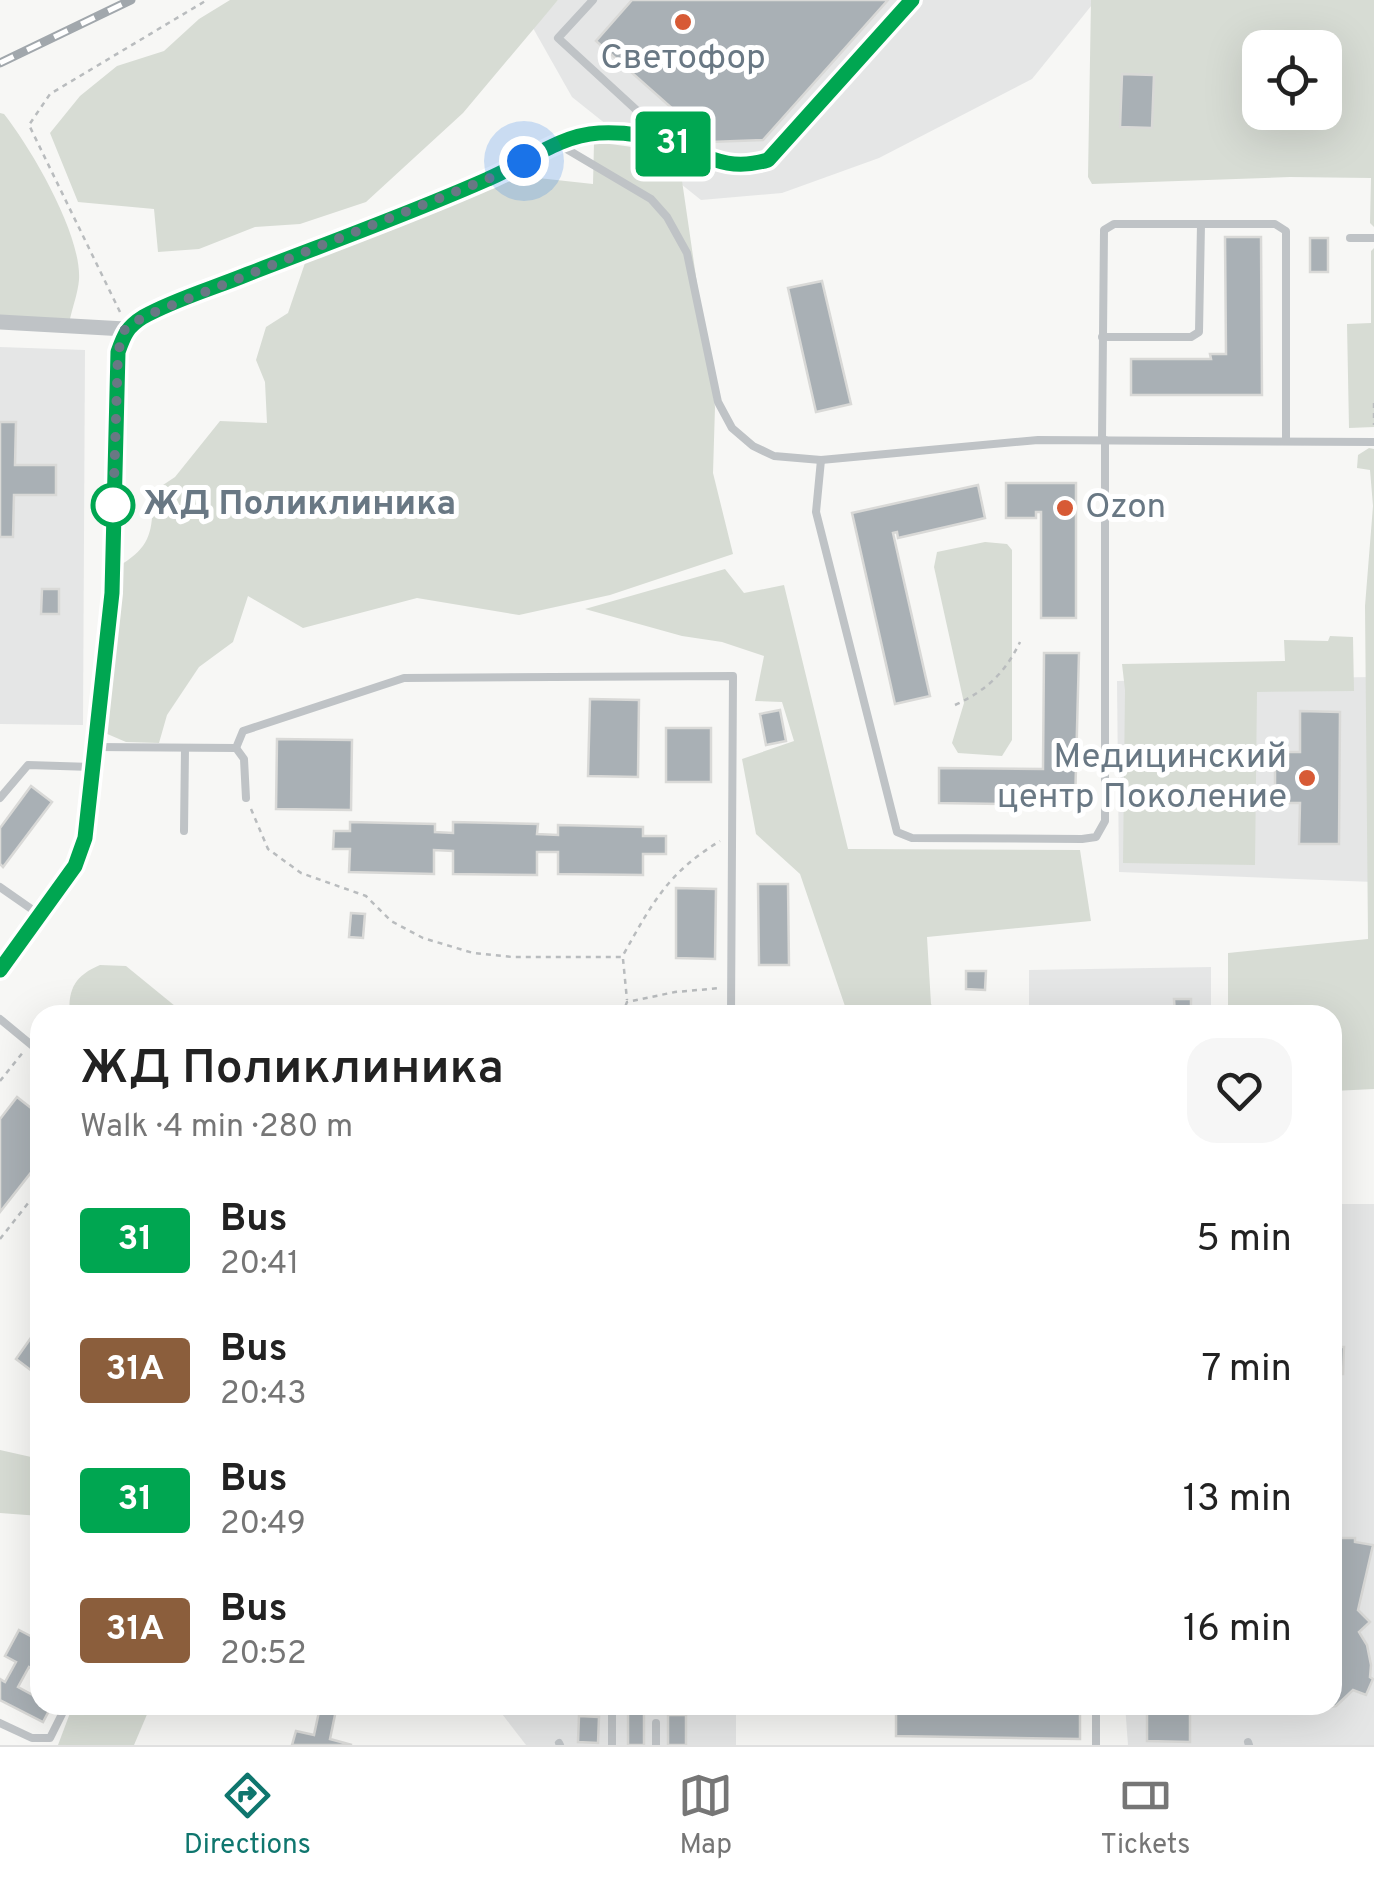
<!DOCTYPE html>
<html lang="en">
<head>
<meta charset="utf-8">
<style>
  :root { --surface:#fff; --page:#f6f6f6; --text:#222; --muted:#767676; --line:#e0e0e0; --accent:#0f766e }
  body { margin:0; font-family:Overpass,sans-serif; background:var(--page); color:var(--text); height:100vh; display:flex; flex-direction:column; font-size:38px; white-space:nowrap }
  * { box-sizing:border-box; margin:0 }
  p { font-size:32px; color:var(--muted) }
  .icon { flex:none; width:55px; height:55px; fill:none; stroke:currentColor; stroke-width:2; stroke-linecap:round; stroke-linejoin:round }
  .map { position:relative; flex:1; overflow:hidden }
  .sheet { position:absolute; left:30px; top:1005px; width:1312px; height:710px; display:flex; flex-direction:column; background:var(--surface); border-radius:30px; box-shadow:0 10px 40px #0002 }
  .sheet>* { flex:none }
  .badge { padding:0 20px; border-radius:8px; font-size:35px; line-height:65px }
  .buttons { position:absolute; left:1242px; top:30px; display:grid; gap:20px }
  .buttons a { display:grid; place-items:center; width:100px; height:100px; border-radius:20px; background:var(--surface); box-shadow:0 10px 40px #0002; font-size:50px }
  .you { position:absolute; width:50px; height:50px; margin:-25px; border:8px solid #fff; border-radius:50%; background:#1a73e8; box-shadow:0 0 0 15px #1a73e833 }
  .map>.badge { position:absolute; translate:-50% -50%; box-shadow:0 0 0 5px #fff }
  .round { display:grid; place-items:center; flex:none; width:105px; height:105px; border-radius:30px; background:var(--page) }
  .summary { display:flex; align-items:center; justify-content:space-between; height:170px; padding:0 50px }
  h1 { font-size:48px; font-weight:600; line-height:75px }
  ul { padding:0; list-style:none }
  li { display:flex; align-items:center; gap:30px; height:130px; padding:0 50px }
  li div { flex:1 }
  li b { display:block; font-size:38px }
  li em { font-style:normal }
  li .badge { min-width:110px; font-weight:700; text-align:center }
  .dock { display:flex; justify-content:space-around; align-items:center; height:140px; border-top:2px solid var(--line); background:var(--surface); font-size:28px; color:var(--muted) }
  .dock a { display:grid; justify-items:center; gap:5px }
  .dock .selected { color:var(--accent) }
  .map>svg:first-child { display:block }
  .built { fill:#e5e6e6 }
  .green { fill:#d7dcd4; fill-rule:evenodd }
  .building { fill:#a9b0b5; stroke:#d9d9d7; stroke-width:2.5 }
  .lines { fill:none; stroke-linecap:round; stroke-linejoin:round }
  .path { stroke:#b9bcbe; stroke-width:2.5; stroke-dasharray:5 5; stroke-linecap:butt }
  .lane { stroke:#bfc3c6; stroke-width:8 }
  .street { stroke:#bfc3c6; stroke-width:15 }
  .rail-casing { stroke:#a1a7ac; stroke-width:9 }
  .rail { stroke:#fff; stroke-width:5; stroke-dasharray:15; stroke-linecap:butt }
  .line-casing { stroke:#fff; stroke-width:22 }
  .line { stroke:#00a651; stroke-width:15 }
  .walk { stroke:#697884; stroke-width:10; stroke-dasharray:0 18 }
  .poi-dot { fill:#d75a35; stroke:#fff; stroke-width:4 }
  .stop-dot { fill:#fff; stroke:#00a651; stroke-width:5 }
  .labels { text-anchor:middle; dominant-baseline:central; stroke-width:10; stroke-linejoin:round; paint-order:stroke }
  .poi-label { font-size:35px; fill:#697884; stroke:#fff }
  .stop-label { font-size:35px; font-weight:bold; fill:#697884; stroke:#fff; text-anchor:start }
</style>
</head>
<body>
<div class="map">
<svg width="1374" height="1745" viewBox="0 0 1374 1745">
  <rect width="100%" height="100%" fill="#f7f7f5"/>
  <g class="built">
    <polygon points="558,0 1096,0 1032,79 879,158 782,193 701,200 572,97 533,28"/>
    <polygon points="0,347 85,350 83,725 0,724"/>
    <polygon points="1374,677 1374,882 1119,872 1117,681"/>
    <polygon points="1211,967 1211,1015 1029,1015 1029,970"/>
    <polygon points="1333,1204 1374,1204 1374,1745 1128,1745 1125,1705 1332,1705"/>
    <polygon points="495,1705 736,1705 736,1745 526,1745"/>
  </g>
  <g class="green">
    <polygon points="230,0 558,0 463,113 366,202 300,224 255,227 199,249 158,252 154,209 78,202 50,133 80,96 117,66 164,51 199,19"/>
    <path d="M1091,0H1374V227L1370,223L1371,178L1290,177L1092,184L1088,177ZM1260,48H1325V112H1260Z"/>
    <path d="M0,113L4,114C31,148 82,235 79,280C78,292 73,306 70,319L0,316Z"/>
    <path d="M594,143C628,145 651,148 680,167L715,407L713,473L733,554L610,595L519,615L417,598L303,628L248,596L233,642L199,667L167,715L159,743L126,742L105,733L122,564C155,544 151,526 154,491L175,477L220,421L267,423L265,382L256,360L266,327L288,313L305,263L499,184L529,177L593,184Z"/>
    <polygon points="1374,248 1374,427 1349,428 1347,324 1371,323 1371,251"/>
    <polygon points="1369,448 1374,449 1374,1089 1333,1091 1332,1015 1228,1015 1228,953 1368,939 1365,606 1373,506 1370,470 1357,468 1358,455"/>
    <polygon points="985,542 1007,544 1012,550 1012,740 1002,756 958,753 952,743 964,703 934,567 937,552"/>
    <polygon points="725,569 744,593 784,585 848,849 1080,850 1091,921 927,937 931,1004 938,1015 848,1015 800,874 756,834 742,759 794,741 782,702 755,701 764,656 722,642 682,636 585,609"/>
    <polygon points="1330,636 1353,637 1354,691 1257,692 1255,865 1123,863 1125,690 1122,664 1285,661 1284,640 1328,641"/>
    <path d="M100,965L126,966L186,1015H70C67,989 76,975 100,965Z"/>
    <polygon points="0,1450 40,1459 40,1516 0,1513"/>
    <polygon points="73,1705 151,1705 134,1745 58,1745"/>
  </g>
  <g class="building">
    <polygon points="632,0 888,0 763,140 710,142 596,41"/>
    <polygon points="1122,74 1154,75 1152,128 1120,127"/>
    <polygon points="1225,237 1261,237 1262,395 1131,395 1131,359 1211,359 1210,354 1226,354"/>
    <rect x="1310" y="238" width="18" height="34"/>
    <polygon points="822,281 851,404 816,412 788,288"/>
    <polygon points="0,422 16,422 15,465 56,465 56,495 14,495 13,537 0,537"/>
    <polygon points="1006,483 1076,483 1076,618 1041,618 1041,512 1036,512 1036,518 1006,518"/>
    <polygon points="978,485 985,518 898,538 897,532 893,533 930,696 895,704 852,513"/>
    <polygon points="42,589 59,589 59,614 41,614"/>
    <polygon points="1044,653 1079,653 1075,805 939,803 939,768 1043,769"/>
    <polygon points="590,699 639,700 638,777 588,776"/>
    <polygon points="780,710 786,741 766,745 760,714"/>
    <polygon points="1300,711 1340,712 1339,844 1299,844 1300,803 1275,803 1275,752 1300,752"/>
    <rect x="666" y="728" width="45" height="54"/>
    <polygon points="277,739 352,740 351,810 276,809"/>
    <polygon points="31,786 52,802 3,867 0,864 0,828"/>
    <polygon points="350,822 435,824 435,832 453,833 453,822 538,824 537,834 558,835 558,825 643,827 643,836 666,836 666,854 643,854 643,875 558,874 558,852 537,852 537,875 453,874 453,851 434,850 434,874 349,872 350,849 333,849 334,831 350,831"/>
    <polygon points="758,884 788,884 789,965 759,965"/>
    <polygon points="676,888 716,889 715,959 676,958"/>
    <polygon points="351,913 365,914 363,938 349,937"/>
    <polygon points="966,971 986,971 985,990 966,989"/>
    <polygon points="1174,999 1191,999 1191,1015 1175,1015"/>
    <polygon points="17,1097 40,1115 40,1161 0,1212 0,1119"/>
    <polygon points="40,1325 40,1377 16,1359"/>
    <polygon points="1332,1347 1344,1347 1343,1374 1332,1374"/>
    <polygon points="1332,1538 1355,1538 1355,1542 1373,1545 1358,1610 1370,1622 1359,1632 1367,1645 1371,1665 1370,1677 1373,1679 1366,1695 1353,1690 1336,1706 1312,1710 1295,1705 1332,1705"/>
    <polygon points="19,1630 40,1641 40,1668 38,1672 29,1667 18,1687 40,1699 40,1705 52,1705 43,1722 0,1700 0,1679 5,1682 16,1662 5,1656"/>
    <polygon points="896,1705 1080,1705 1080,1739 896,1736"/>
    <polygon points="1147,1705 1190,1705 1190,1742 1147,1741"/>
    <polygon points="320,1707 336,1710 330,1739 352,1745 292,1745 296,1731 314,1735"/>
    <rect x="628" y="1707" width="16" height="38"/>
    <rect x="668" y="1715" width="18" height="30"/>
    <polygon points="579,1716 599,1717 598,1743 578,1742"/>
  </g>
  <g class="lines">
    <g class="path">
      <polyline points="120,312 29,125 50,94 207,0"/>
      <polyline points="1374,403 1374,425"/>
      <path d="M955,705C987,690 1005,673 1020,642"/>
      <path d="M251,809L268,849L301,873L366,896L391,921L423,938L473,953L512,957H622C652,904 666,874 720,841"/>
      <polyline points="623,959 627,1000"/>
      <polyline points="622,1015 627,1002 675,992 721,988"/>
      <polyline points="0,1081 24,1051"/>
      <polyline points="0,1239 40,1188"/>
    </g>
    <g class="lane">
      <polyline points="593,0 558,38 668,139"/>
      <polyline points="558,144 651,199 667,217 687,253 718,402 732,428 753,446 774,456 821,460 1038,440 1374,442"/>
      <polyline points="1350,238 1374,238"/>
      <path d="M125,329C165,302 213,288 258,271C334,241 410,212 485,180C522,165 557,136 598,133C621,131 652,135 673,144C705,156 733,170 768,160L912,0"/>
      <polyline points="1102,337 1191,337 1199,332 1201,224"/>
      <polyline points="1102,440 1104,230 1114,224 1275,224 1286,231 1286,441"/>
      <polyline points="821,460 816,512 897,832 912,838 1082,839 1096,837 1105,821 1105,440"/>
      <polyline points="94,747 236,748 244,759 246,798"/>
      <polyline points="236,748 243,731 404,678 733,676 731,1015"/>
      <polyline points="0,798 28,765 92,767"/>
      <polyline points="184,831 185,749"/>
      <polyline points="0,887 40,915"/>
      <polyline points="0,1019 40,1052"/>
      <polyline points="612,1705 612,1745"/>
      <polyline points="1096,1705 1096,1745"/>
      <polyline points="0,1723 32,1738 50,1738 62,1714"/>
      <polyline points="1248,1742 1249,1745"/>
      <polyline points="559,1743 560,1745"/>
      <polyline points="656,1745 656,1723"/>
    </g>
    <polyline class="street" points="0,322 125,329 119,352 112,593 85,838 75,866 0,970"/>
    <g class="rail-casing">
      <polyline id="rail" points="0,63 131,0"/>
    </g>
    <use href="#rail" class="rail"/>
  </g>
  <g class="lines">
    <g class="line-casing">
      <path id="line" d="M0,970L75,866L85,838L112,593L118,352C124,335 127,327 143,317C175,299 214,288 248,274C328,243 409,214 488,179C524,164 559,135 599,133C621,132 646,135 667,142C704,153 724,173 768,160L912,0"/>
    </g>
    <use href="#line" class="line"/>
    <polyline class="walk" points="113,505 113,516 118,352 125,329 145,316 490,178 524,161"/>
  </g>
  <g class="poi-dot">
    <circle cx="683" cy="22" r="10"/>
    <circle cx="1065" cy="508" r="10"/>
    <circle cx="1307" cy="778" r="10"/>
  </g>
  <circle class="stop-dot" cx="113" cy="505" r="20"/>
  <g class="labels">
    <g class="poi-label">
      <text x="683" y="59">Светофор</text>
      <text x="1085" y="508" text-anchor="start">Ozon</text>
      <text x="1287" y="758" text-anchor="end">Медицинский<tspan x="1287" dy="40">центр Поколение</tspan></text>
    </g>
    <g class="stop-label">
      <text x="143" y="505">ЖД Поликлиника</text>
    </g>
  </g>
</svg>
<div class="buttons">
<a><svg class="icon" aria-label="locate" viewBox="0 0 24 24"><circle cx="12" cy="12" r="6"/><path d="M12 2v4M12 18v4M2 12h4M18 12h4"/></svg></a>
</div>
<div class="you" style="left:524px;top:161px"></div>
<b class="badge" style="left:673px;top:144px;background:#00a651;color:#fff">31</b>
<section class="sheet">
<div class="summary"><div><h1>ЖД Поликлиника</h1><p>Walk · 4 min · 280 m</p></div><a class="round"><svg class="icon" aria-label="heart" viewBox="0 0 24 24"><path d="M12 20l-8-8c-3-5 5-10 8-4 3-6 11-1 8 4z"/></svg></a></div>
<ul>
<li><span class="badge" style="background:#00a651;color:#fff">31</span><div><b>Bus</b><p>20:41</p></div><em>5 min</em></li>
<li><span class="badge" style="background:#8b5e3c;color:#fff">31А</span><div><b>Bus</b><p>20:43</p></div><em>7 min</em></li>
<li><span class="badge" style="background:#00a651;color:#fff">31</span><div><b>Bus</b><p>20:49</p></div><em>13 min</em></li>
<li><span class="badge" style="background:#8b5e3c;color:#fff">31А</span><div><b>Bus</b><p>20:52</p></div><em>16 min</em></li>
</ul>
</section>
</div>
<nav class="dock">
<a class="selected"><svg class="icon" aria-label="directions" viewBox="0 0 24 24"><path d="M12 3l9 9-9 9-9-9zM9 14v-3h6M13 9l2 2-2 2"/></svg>Directions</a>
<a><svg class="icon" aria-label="map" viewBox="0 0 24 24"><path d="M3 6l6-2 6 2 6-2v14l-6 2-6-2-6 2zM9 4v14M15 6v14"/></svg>Map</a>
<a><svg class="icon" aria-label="tickets" viewBox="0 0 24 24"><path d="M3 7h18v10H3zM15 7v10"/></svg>Tickets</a>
</nav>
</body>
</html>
